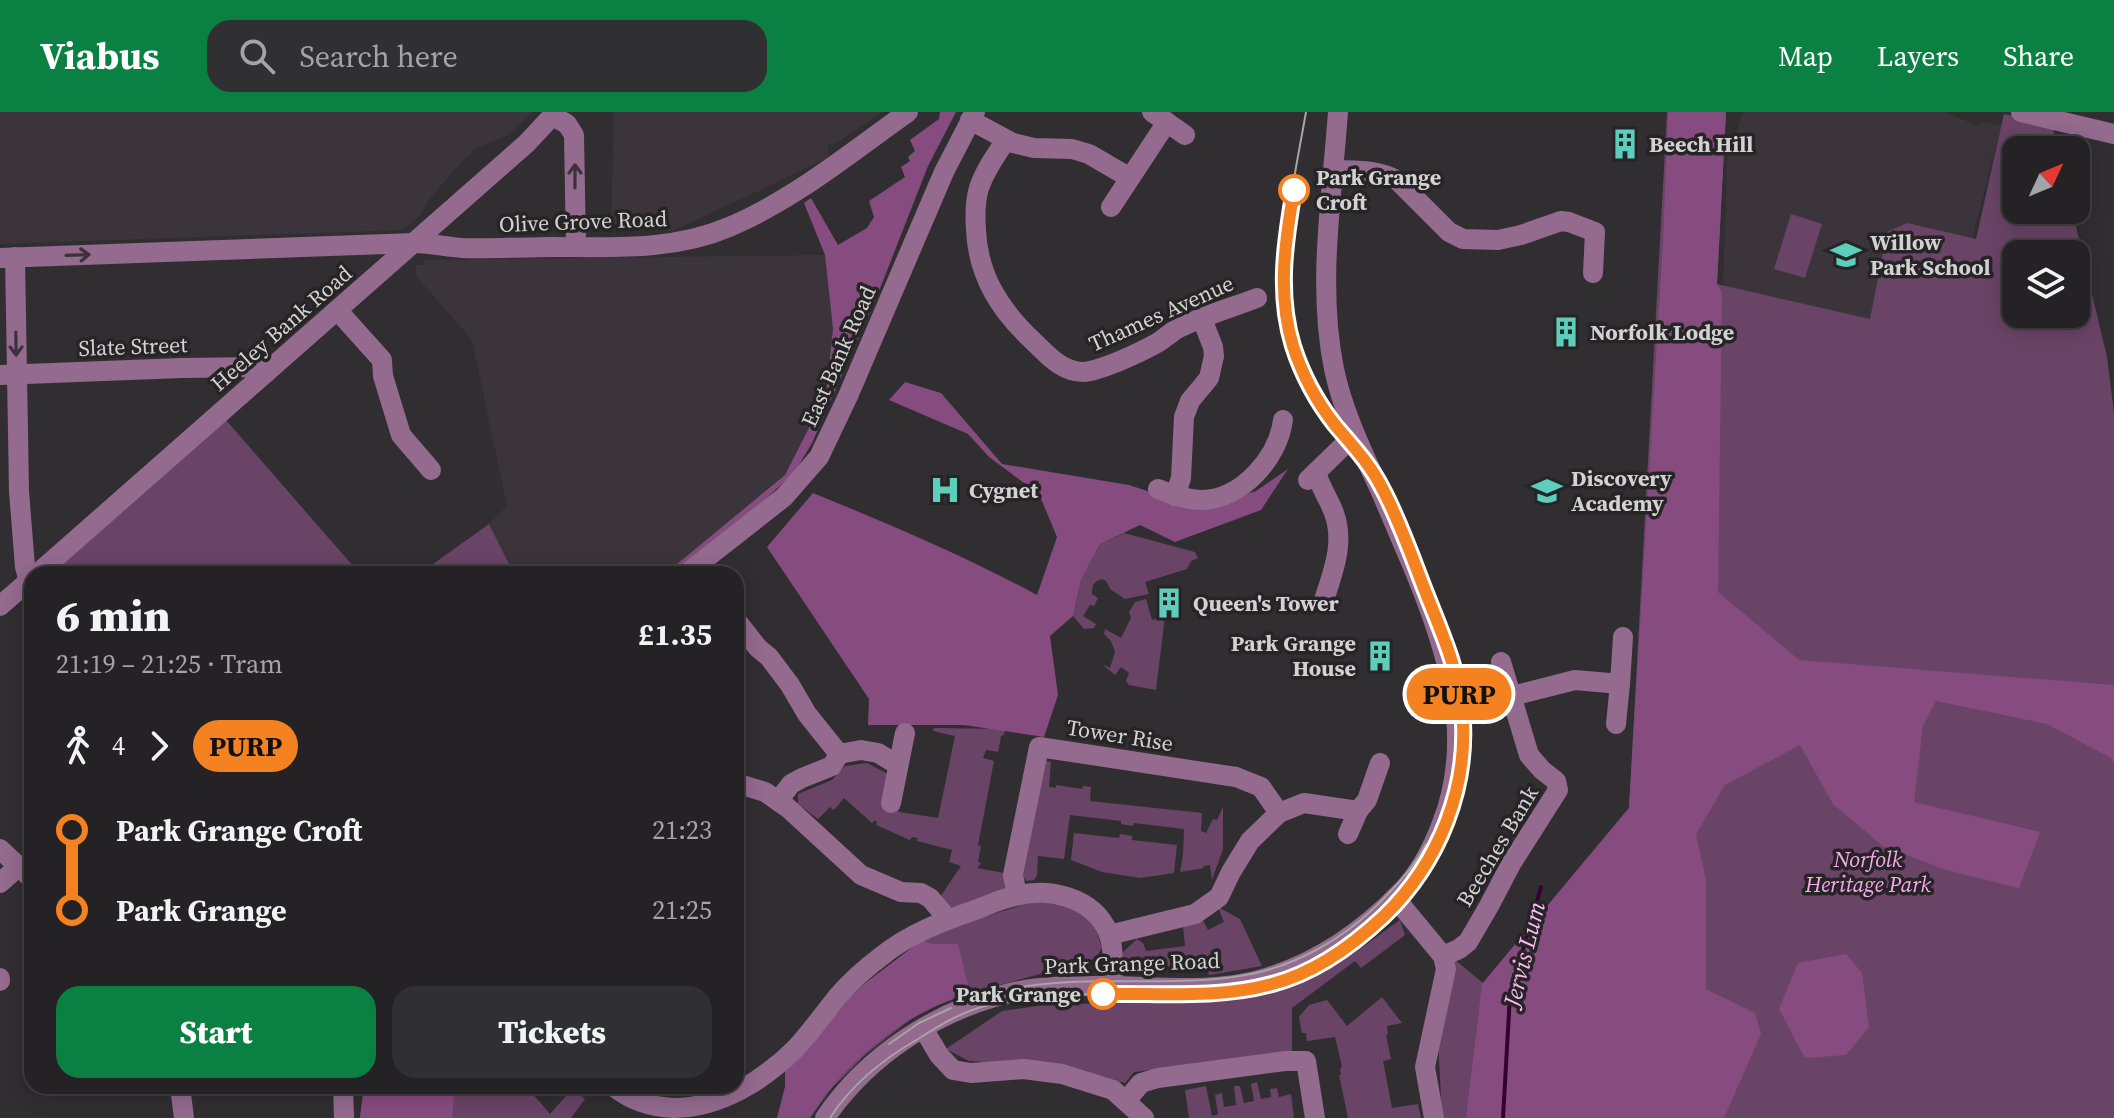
<!DOCTYPE html>
<html lang="en">
<head>
<meta charset="utf-8">
<style>
  :root { --surface:#242224; --page:#302f31; --text:#f1f3f6; --muted:#a3a4a6; --line:#413f41; --accent:#0b8043 }
  body { margin:0; font-family:"Source Serif 4",serif; background:var(--page); color:var(--text); height:100vh; display:flex; flex-direction:column; font-size:30px; white-space:nowrap }
  * { box-sizing:border-box; margin:0 }
  p { font-size:26px; color:var(--muted) }
  .icon { flex:none; width:44px; height:44px; fill:none; stroke:currentColor; stroke-width:2; stroke-linecap:round; stroke-linejoin:round }
  .map { position:relative; flex:1; overflow:hidden }
  .panel { position:absolute; left:24px; top:454px; width:720px; height:528px; display:flex; flex-direction:column; background:var(--surface); border-radius:24px; box-shadow:0 4px 20px #0003,0 0 0 2px var(--line) }
  .panel>* { flex:none }
  .badge { padding:0 16px; border-radius:26px; font-size:28px; line-height:52px }
  .needle { width:52px; rotate:46deg }
  .controls { position:absolute; left:2002px; top:24px; display:grid; gap:16px }
  .controls a { display:grid; place-items:center; width:88px; height:88px; border-radius:16px; background:var(--surface); box-shadow:0 4px 20px #0003,0 0 0 2px var(--line); font-size:40px }
  .map>.badge { position:absolute; translate:-50% -50%; box-shadow:0 0 0 4px #fff }
  .legs { display:flex; align-items:center; gap:12px; height:88px; padding:0 32px; font-size:26px }
  .legs p { margin-inline-start:auto }
  .overview { display:flex; align-items:center; justify-content:space-between; height:136px; padding:0 32px }
  h1 { font-size:44px; font-weight:800; line-height:60px }
  .action { display:flex; gap:16px; margin-top:auto; padding:16px 32px }
  .action a { flex:1; height:92px; border-radius:24px; background:var(--accent); color:#fff; font-size:32px; font-weight:800; line-height:92px; text-align:center }
  .action a+a { background:var(--page); color:var(--text) }
  ul { padding:0 32px; list-style:none }
  li { display:flex; align-items:center; gap:28px; height:80px; font-size:30px }
  li i { display:grid; place-items:center; width:12px; height:100%; margin:0 10px; background:currentColor }
  li i::after { content:''; width:20px; height:20px; margin:-10px; border:6px solid; border-radius:50%; background:var(--surface) }
  li p { margin-inline-start:auto }
  li:first-child i { background:linear-gradient(#0000 50%,currentColor 0) }
  li:last-child i { background:linear-gradient(currentColor 50%,#0000 0) }
  header { display:flex; align-items:center; gap:48px; box-sizing:border-box; height:112px; padding:0 40px; background:var(--accent); color:#fff }
  header strong { font-size:38px }
  nav { display:flex; gap:44px; margin-inline-start:auto; font-size:28px }
  .search { width:560px; height:72px; background:var(--page); display:flex; align-items:center; gap:20px; box-sizing:border-box; padding:0 28px; border-radius:24px; color:var(--muted); font-size:30px }
  .map>svg:first-child { display:block }
  .built { fill:#3c343b }
  .green { fill:#6a4466; fill-rule:evenodd }
  .forest { fill:#864c80 }
  .lines { fill:none; stroke-linecap:round; stroke-linejoin:round }
  .stream { stroke:#350032; stroke-width:4 }
  .minor { stroke:#946a8f; stroke-width:20 }
  .tram { stroke:#a6a5a6; stroke-width:2 }
  .oneway { stroke:#3d323b }
  .line-1-casing { stroke:#fff; stroke-width:18 }
  .line-1 { stroke:#f58220; stroke-width:12 }
  .stop-1-dot { fill:#fff; stroke:#f58220; stroke-width:4 }
  .labels { text-anchor:middle; dominant-baseline:central; stroke-width:7; stroke-linejoin:round; paint-order:stroke }
  .poi-label { font-size:22px; font-weight:bold; fill:#d3d2d3; stroke:#272426; text-anchor:start }
  .stop-label { font-size:22px; font-weight:bold; fill:#d3d2d3; stroke:#272426; text-anchor:start }
  .street-label { font-size:22px; fill:#d3d2d3; stroke:#272426 }
  .park-label { font-size:22px; font-style:italic; fill:#faa7f1; stroke:#272426 }
  .water-label { font-size:24px; font-style:italic; fill:#fcb9f4; stroke:#272426 }
</style>
</head>
<body>
<header>
<strong>Viabus</strong>
<div class="search"><svg class="icon" aria-label="search" viewBox="0 0 24 24"><circle cx="10" cy="10" r="6"/><path d="M15 15l6 6"/></svg>Search here</div>
<nav><a>Map</a><a>Layers</a><a>Share</a></nav>
</header>
<div class="map">
<svg width="2114" height="1006" viewBox="0 0 2114 1006">
  <rect width="100%" height="100%" fill="#302e30"/>
  <g class="built">
    <polygon points="0,0 533,0 508,23 478,35 467,44 431,85 420,103 403,118 0,132"/>
    <polygon points="614,0 883,0 838,30 828,33 828,46 673,119 611,117"/>
    <polygon points="1745,0 1944,0 1976,13 1984,10 2002,14 1976,111 1952,230 1723,175 1727,49 1742,3"/>
    <polygon points="825,143 833,217 826,282 785,363 669,462 514,462 489,412 507,394 472,228 415,163 416,153 424,153 424,148"/>
  </g>
  <g class="green">
    <path d="M1667,0H1726L1717,172L1870,207L1887,120L1907,111L1976,127L2004,2L2052,12L2058,38H2016V98H2072L2107,245L2114,301V1006H1442L1438,926L1454,847L1483,871L1629,696ZM2016,142H2076V202H2016Z"/>
    <polygon points="1791,102 1822,112 1805,166 1774,157"/>
    <polygon points="225,307 360,462 46,462"/>
    <polygon points="489,412 514,462 419,462"/>
    <path d="M1124,421L1195,440L1198,446L1191,449L1187,457L1145,470L1149,482L1125,487L1110,477L1106,469L1102,467C1093,470 1092,473 1092,482L1098,486L1094,494L1090,493L1083,504L1096,512L1094,516L1084,517L1073,504L1081,468L1100,432Z"/>
    <polygon points="1146,487 1152,508 1165,504 1156,578 1129,573 1126,569 1129,561 1121,555 1115,563 1102,552 1110,556 1115,540 1111,529 1104,522 1105,517 1121,526 1131,506 1129,500 1135,490"/>
    <polygon points="934,616 1005,617 1004,623 1001,624 998,640 986,638 983,646 994,649 978,733 981,734 978,750 981,751 977,756 1004,761 1007,777 954,797 938,788 961,754 949,750 952,738 917,729 918,726 912,725 910,728 876,713 877,710 875,708 872,711 844,686 834,698 830,695 818,707 798,692 798,682 832,668 845,654 867,651 890,663 886,691 900,700 938,706 955,624 933,619"/>
    <polygon points="1046,649 1051,650 1049,675 1056,676 1056,673 1082,677 1083,674 1091,675 1090,689 1202,701 1201,719 1206,721 1213,707 1217,708 1223,695 1223,737 1212,768 1210,753 1203,754 1204,756 1180,760 1183,743 1184,717 1134,711 1133,714 1121,712 1121,709 1070,703 1064,747 1038,744 1037,763 1034,768 1026,769 1023,764"/>
    <polygon points="1074,721 1119,726 1120,722 1132,724 1132,728 1177,733 1174,761 1140,766 1102,760 1071,748"/>
    <polygon points="1036,789 1067,793 1093,808 1102,836 1095,847 970,881 940,892 911,907 866,942 832,976 810,1006 777,1006 785,976 785,957 863,873 922,828 976,807"/>
    <path d="M1218,795L1240,807L1262,854L1209,863L1208,857H1144V863C1130,859 1123,856 1122,841L1137,827L1143,831L1146,839L1185,834L1183,815L1202,807L1208,818L1224,810Z"/>
    <polygon points="1400,808 1405,823 1361,856 1355,849 1292,896 1292,942 1134,960 1125,971 1040,953 969,949 946,937 1002,899 1052,892 1215,890 1281,878 1354,841"/>
    <polygon points="1382,885 1402,911 1387,914 1388,922 1386,923 1391,947 1383,949 1392,996 1418,992 1421,1006 1348,1006 1339,963 1341,963 1340,956 1342,955 1335,925 1307,929 1306,921 1302,921 1299,905 1309,893 1327,888 1347,914"/>
    <polygon points="1257,970 1261,987 1271,985 1270,977 1277,976 1279,985 1291,982 1294,1006 1189,1006 1185,978 1206,974 1212,1004 1218,1002 1215,983 1222,981 1224,995 1236,993 1234,974 1240,974 1244,991 1254,989 1251,972"/>
    <polygon points="364,974 526,974 550,1002 573,976 585,987 571,1006 360,1006"/>
  </g>
  <g class="forest">
    <polygon points="940,0 956,0 928,54 879,179 812,331 794,361 750,401 675,462 665,462 785,363 826,282 833,217 825,143 804,91 811,86 838,133 867,116 874,105 869,89 905,65 901,55 910,49 908,45 915,39 910,28 939,7"/>
    <polygon points="1668,0 1726,0 1717,172 1722,180 1718,480 1799,548 2114,573 2114,651 2111,646 2047,612 1936,589 1923,614 1914,690 2040,720 2019,776 1946,758 1883,734 1833,692 1800,633 1725,673 1696,722 1706,768 1706,877 1755,901 1761,922 1724,1006 1466,1006 1482,872 1629,696 1663,129"/>
    <path d="M905,270L941,281L1002,352L1129,373L1199,396L1256,379L1288,357L1261,398L1175,430L1140,413L1100,432L1081,468L1073,504L1050,524L1058,583L1044,625L964,613H868L869,587L767,435L813,381C889,412 965,444 1037,483L1057,425L1039,382L989,345L968,322L889,288Z"/>
    <path d="M922,828L932,832H958L970,881C950,888 931,895 913,906C876,927 831,969 810,1006H777L785,975V957L836,898L863,873Z"/>
    <polygon points="1846,842 1862,861 1869,915 1846,943 1805,946 1779,897 1798,851"/>
    <polygon points="364,974 455,974 452,1006 360,1006"/>
  </g>
  <g class="lines">
    <polyline class="stream" points="1503,1006 1510,883 1541,775"/>
    <g class="minor">
      <polyline points="1152,0 1185,23"/>
      <polyline points="2021,0 2114,22"/>
      <polyline points="553,4 567,12 574,23 576,135"/>
      <polyline points="970,8 1013,31 1034,36 1072,37 1089,42 1130,66"/>
      <path d="M1006,28C996,43 985,58 979,76C975,89 975,104 976,118C978,164 1000,198 1033,229C1047,242 1061,260 1083,260C1101,259 1141,240 1157,231C1164,227 1170,221 1177,217C1202,204 1231,196 1257,186"/>
      <path d="M1334,58C1356,59 1379,57 1398,69L1449,120L1463,127L1498,128L1521,123L1561,109L1569,110L1595,120L1593,161"/>
      <polyline points="1111,95 1167,10"/>
      <path d="M414,131C431,131 446,135 462,136C493,137 524,135 554,135C613,135 673,139 729,115C795,87 850,41 908,0"/>
      <polyline points="15,145 19,379 25,455 29,469"/>
      <polyline points="0,146 414,131"/>
      <polyline points="338,199 382,248 383,264 401,323 431,358"/>
      <polyline points="0,263 182,256 259,255 266,261"/>
      <path d="M1316,360C1320,375 1329,387 1334,401C1345,431 1333,460 1324,488"/>
      <polyline points="1308,368 1342,335 1356,325"/>
      <path d="M1158,377C1172,383 1186,388 1202,388C1242,387 1278,346 1283,308"/>
      <polyline points="1175,384 1181,366 1184,305 1190,289 1209,266 1214,244 1213,235 1202,207"/>
      <polyline points="37,462 527,31 556,0"/>
      <polyline points="686,462 784,385 819,345 848,284 944,60 975,0"/>
      <polyline points="0,494 32,466"/>
      <polyline points="736,508 758,536 769,545 790,573 807,602 839,642"/>
      <polyline points="1512,584 1575,568 1620,572 1623,525"/>
      <polyline points="1616,612 1620,572"/>
      <polyline points="839,642 861,638 878,641 898,653"/>
      <polyline points="736,671 765,680 788,696 861,763 901,780 921,781 930,786 948,807"/>
      <polyline points="778,689 791,672 802,666 832,654 839,642"/>
      <polyline points="891,691 905,621"/>
      <polyline points="1348,722 1358,699"/>
      <polyline points="0,737 32,767"/>
      <polyline points="0,771 18,755"/>
      <polyline points="1017,783 1013,763 1039,635 1236,665 1261,675 1279,701"/>
      <polyline points="1395,786 1443,844 1446,857 1425,955 1434,1006"/>
      <polyline points="1109,823 1195,802 1219,785 1231,760 1250,729 1279,701 1304,691 1358,699 1367,688 1380,651"/>
      <polyline points="1443,844 1459,837 1468,830 1489,794 1511,752 1558,678 1556,669 1542,658 1529,643 1501,550"/>
      <polyline points="0,866 0,869"/>
      <polyline points="923,916 939,943 953,958 971,961 1024,957 1062,962 1113,978 1144,1006"/>
      <polyline points="180,974 184,1006"/>
      <polyline points="343,974 344,1006"/>
      <path d="M613,974C631,989 651,995 674,996C720,996 764,968 796,936C811,920 824,901 838,884C850,870 867,855 883,843C909,822 943,809 975,798C988,793 1001,787 1015,784C1049,775 1093,785 1108,820C1115,836 1112,857 1113,874"/>
      <polyline points="1126,989 1141,971 1158,966 1285,949 1306,949 1315,1006"/>
      <path d="M825,1006C867,944 937,898 1010,881C1043,873 1079,874 1113,874C1163,875 1218,881 1266,866C1319,850 1364,818 1401,780C1420,761 1433,735 1442,711C1476,624 1447,537 1413,455C1402,430 1392,405 1381,380C1363,341 1343,300 1334,257C1317,173 1332,85 1338,0"/>
    </g>
    <g class="tram">
      <path d="M1001,879C1085,859 1172,879 1256,861C1299,851 1340,828 1372,798C1392,779 1414,756 1426,732"/>
      <polyline points="889,932 919,911 951,896"/>
      <path d="M830,1006C851,973 885,946 918,927C937,915 956,903 978,896C1074,865 1179,900 1274,872C1315,860 1351,835 1381,806C1394,794 1407,782 1417,768C1450,721 1471,648 1461,591C1454,551 1439,514 1425,477C1417,456 1408,436 1399,415C1393,402 1389,387 1381,374C1368,350 1349,331 1332,309C1315,286 1299,257 1292,229C1273,153 1293,75 1306,0"/>
    </g>
  </g>
  <defs><path id="oneway-shaft" d="M-6 0H5M1.5-3L5.5 0L1.5 3" fill="none" stroke-width="1.6" stroke-linecap="round" stroke-linejoin="round" transform="scale(2)"/></defs>
  <g class="oneway">
    <use href="#oneway-shaft" transform="translate(575 64) rotate(-90)"/>
    <use href="#oneway-shaft" transform="translate(78 143) rotate(-2)"/>
    <use href="#oneway-shaft" transform="translate(16 232) rotate(89)"/>
  </g>
  <g class="lines">
    <g class="line-1-casing">
      <path id="line-1" d="M1103,882C1159,881 1217,887 1272,872C1315,861 1352,834 1384,804C1439,751 1470,674 1462,597C1458,555 1439,515 1424,476C1412,445 1398,405 1382,376C1370,352 1352,333 1335,313C1317,290 1302,262 1293,234C1277,182 1285,130 1294,78"/>
    </g>
    <use href="#line-1" class="line-1"/>
  </g>
  <defs>
    <g id="building-bare" transform="scale(2.4)"><path d="M-4-6H4V6H1V3H-1V6H-4ZM-2.5-4.3h1.7v1.8h-1.7ZM.8-4.3h1.7v1.8H.8ZM-2.5-1h1.7V.8h-1.7ZM.8-1h1.7V.8H.8Z" fill="#5ccebb" stroke="#272426" stroke-width="2.5" paint-order="stroke"/></g>
    <g id="school-bare" transform="scale(2.4)"><path d="M0-5L7-2L0 1L-7-2ZM-4 1L0 2.5L4 1V4Q0 6-4 4Z" fill="#5ccebb" stroke="#272426" stroke-width="2.5" paint-order="stroke"/></g>
    <g id="hospital-bare" transform="scale(2.4)"><path d="M-5-5h3v3.5h4V-5h3V5h-3V1.5h-4V5h-3Z" fill="#5ccebb" stroke="#272426" stroke-width="2.5" paint-order="stroke"/></g>
  </defs>
  <g fill-rule="evenodd">
    <use href="#building-bare" x="1625" y="32"/>
    <use href="#school-bare" x="1846" y="143"/>
    <use href="#building-bare" x="1566" y="220"/>
    <use href="#hospital-bare" x="945" y="378"/>
    <use href="#school-bare" x="1547" y="379"/>
    <use href="#building-bare" x="1169" y="491"/>
    <use href="#building-bare" x="1380" y="544"/>
  </g>
  <g class="stop-1-dot">
    <circle cx="1294" cy="78" r="14"/>
    <circle cx="1103" cy="882" r="14"/>
  </g>
  <g class="labels">
    <g class="poi-label">
      <text x="1649" y="32">Beech Hill</text>
      <text x="1870" y="130">Willow<tspan x="1870" dy="25">Park School</tspan></text>
      <text x="1590" y="220">Norfolk Lodge</text>
      <text x="1571" y="366">Discovery<tspan x="1571" dy="25">Academy</tspan></text>
      <text x="969" y="378">Cygnet</text>
      <text x="1193" y="491">Queen's Tower</text>
      <text x="1356" y="531" text-anchor="end">Park Grange<tspan x="1356" dy="25">House</tspan></text>
    </g>
    <g class="stop-label">
      <text x="1316" y="65">Park Grange<tspan x="1316" dy="25">Croft</tspan></text>
      <text x="1081" y="882" text-anchor="end">Park Grange</text>
    </g>
    <g class="street-label">
      <text transform="translate(583 109) rotate(-2)">Olive Grove Road</text>
      <text transform="translate(1161 201) rotate(-24)">Thames Avenue</text>
      <text transform="translate(281 216) rotate(-41)">Heeley Bank Road</text>
      <text transform="translate(133 234) rotate(-2)">Slate Street</text>
      <text transform="translate(838 244) rotate(-66)">East Bank Road</text>
      <text transform="translate(1120 623) rotate(9)">Tower Rise</text>
      <text transform="translate(1497 734) rotate(-59)">Beeches Bank</text>
      <text transform="translate(1132 851) rotate(-2)">Park Grange Road</text>
    </g>
    <g class="park-label">
      <text x="1868" y="747">Norfolk<tspan x="1868" dy="25">Heritage Park</tspan></text>
    </g>
    <g class="water-label">
      <text transform="translate(1524 842) rotate(-76)">Jervis Lum</text>
    </g>
  </g>
</svg>
<div class="controls">
<a><svg class="needle" viewBox="-14 -14 28 28"><path d="M0-13l5 13h-10z" fill="#e53935"/><path d="M0 13l5-13h-10z" fill="#a3a4a6"/></svg></a>
<a><svg class="icon" aria-label="layers" viewBox="0 0 24 24"><path d="M12 4l9 5-9 5-9-5zM3 14l9 5 9-5"/></svg></a>
</div>
<b class="badge" style="left:1459px;top:582px;background:#f58220;color:#111">PURP</b>
<section class="panel">
<div class="overview"><div><h1>6 min</h1><p>21:19 – 21:25 · Tram</p></div><b>£1.35</b></div>
<div class="legs"><svg class="icon" aria-label="walk" viewBox="0 0 24 24"><circle cx="13" cy="4" r="2"/><path d="M13 8l-2 6 4 7M11 14l-3 7M7 12l3-4h3l4 4"/></svg>4<svg class="icon" aria-label="forward" viewBox="0 0 24 24"><path d="M9 5l7 7-7 7"/></svg><b class="badge" style="background:#f58220;color:#111">PURP</b></div>
<ul>
<li><i style="color:#f58220"></i><b>Park Grange Croft</b><p>21:23</p></li>
<li><i style="color:#f58220"></i><b>Park Grange</b><p>21:25</p></li>
</ul>
<div class="action"><a>Start</a><a>Tickets</a></div>
</section>
</div>
</body>
</html>
